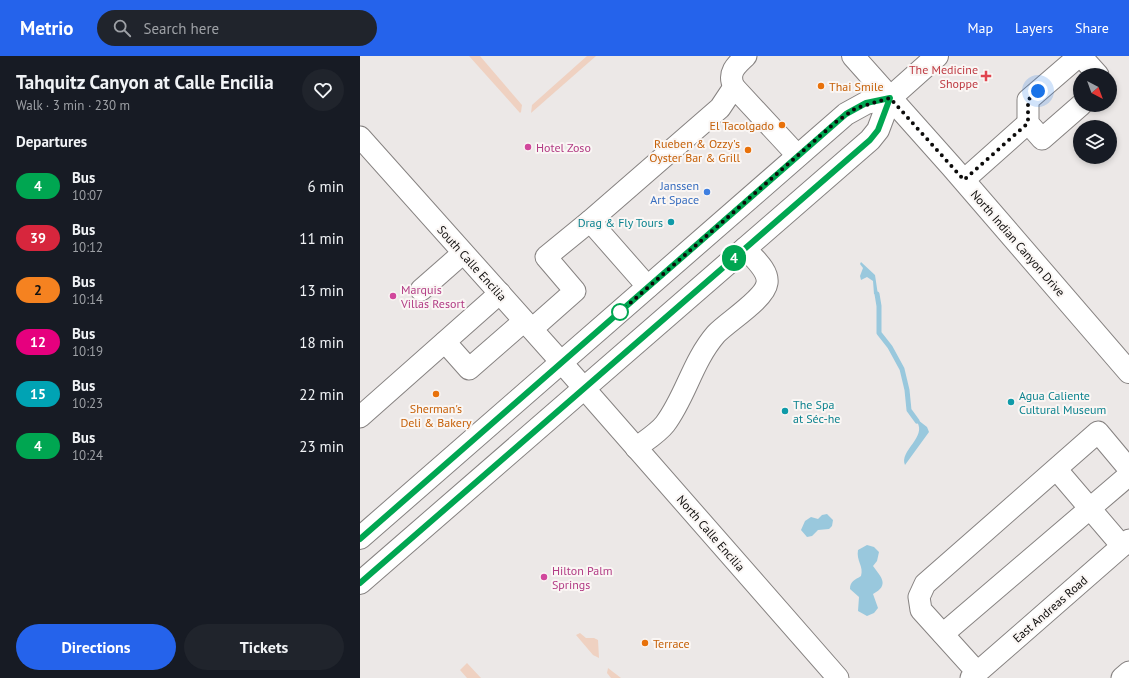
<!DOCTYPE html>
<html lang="en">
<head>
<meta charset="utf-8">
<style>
  :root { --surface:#171b24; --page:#20242c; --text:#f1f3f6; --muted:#9ea1a6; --accent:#2563eb }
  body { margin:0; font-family:"PT Sans",sans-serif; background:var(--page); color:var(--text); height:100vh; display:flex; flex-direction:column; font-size:15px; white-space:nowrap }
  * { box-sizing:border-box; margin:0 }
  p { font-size:13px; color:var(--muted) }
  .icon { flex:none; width:22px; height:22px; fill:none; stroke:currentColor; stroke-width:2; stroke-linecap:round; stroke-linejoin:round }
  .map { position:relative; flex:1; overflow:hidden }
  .sheet { display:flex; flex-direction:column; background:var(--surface); width:360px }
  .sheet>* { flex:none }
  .badge { padding:0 8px; border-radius:13px; font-size:14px; line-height:26px }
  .needle { width:26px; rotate:139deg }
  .fabs { position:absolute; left:713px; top:12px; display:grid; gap:8px }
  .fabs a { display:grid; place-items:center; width:44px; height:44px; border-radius:50%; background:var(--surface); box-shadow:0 2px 6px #0003; font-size:20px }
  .you { position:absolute; width:20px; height:20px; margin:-10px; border:3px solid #fff; border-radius:50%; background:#1a73e8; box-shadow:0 0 0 6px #1a73e833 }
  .map>.badge { position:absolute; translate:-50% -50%; box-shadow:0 0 0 2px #fff }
  h2 { padding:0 16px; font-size:15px; line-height:36px }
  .round { display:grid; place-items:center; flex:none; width:42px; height:42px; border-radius:21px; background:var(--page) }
  .head { display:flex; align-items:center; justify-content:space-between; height:68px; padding:0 16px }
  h1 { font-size:19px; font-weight:800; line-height:30px }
  .cta { display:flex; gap:8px; margin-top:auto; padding:8px 16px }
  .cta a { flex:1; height:46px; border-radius:24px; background:var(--accent); color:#fff; font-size:16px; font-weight:800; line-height:46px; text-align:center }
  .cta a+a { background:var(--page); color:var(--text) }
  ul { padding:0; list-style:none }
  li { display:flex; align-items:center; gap:12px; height:52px; padding:0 16px }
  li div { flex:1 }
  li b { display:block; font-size:15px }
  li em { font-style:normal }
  li .badge { min-width:44px; font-weight:700; text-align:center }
  header { display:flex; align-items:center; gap:24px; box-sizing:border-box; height:56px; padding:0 20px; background:var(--accent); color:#fff }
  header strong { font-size:19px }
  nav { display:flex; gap:22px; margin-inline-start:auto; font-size:14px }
  .search { width:280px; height:36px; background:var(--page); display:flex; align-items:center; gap:10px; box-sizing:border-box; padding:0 14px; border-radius:22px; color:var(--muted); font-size:15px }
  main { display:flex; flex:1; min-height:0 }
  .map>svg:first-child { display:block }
  .green { fill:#efd1c1 }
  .water { fill:#99c8dd }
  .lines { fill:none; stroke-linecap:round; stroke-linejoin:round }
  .stream { stroke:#99c8dd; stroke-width:5 }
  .minor-casing { stroke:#868281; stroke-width:23 }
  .major-casing { stroke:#868281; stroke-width:24 }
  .minor { stroke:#fff; stroke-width:21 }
  .major { stroke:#fff; stroke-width:22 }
  .line-casing { stroke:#fff; stroke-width:9 }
  .line { stroke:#00a651; stroke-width:6 }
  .walk { stroke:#0c0b0a; stroke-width:4; stroke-dasharray:0 7.2 }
  .health-dot { fill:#e0444e; stroke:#faf6f4; stroke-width:1.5 }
  .food-dot { fill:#e8710a; stroke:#faf6f4; stroke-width:1.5 }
  .hotel-dot { fill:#d1479c; stroke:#faf6f4; stroke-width:1.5 }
  .shop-dot { fill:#3f7fe0; stroke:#faf6f4; stroke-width:1.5 }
  .culture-dot { fill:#0f9aa8; stroke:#faf6f4; stroke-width:1.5 }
  .stop-dot { fill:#fff; stroke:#00a651; stroke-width:2 }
  .labels { text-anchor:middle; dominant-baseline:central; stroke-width:4; stroke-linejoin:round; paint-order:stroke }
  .health-label { font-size:12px; fill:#be3a42; stroke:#faf6f4; text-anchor:end }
  .food-label { font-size:12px; fill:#c56008; stroke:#faf6f4; text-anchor:start }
  .hotel-label { font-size:12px; fill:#b23c85; stroke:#faf6f4; text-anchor:start }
  .shop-label { font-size:12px; fill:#366cbe; stroke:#faf6f4; text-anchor:end }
  .culture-label { font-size:12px; fill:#0d838f; stroke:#faf6f4; text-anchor:start }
  .street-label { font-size:12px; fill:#0c0b0a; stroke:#faf6f4 }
</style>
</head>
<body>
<header>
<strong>Metrio</strong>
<div class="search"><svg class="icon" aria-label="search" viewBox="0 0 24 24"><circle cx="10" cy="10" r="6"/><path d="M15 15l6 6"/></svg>Search here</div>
<nav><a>Map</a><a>Layers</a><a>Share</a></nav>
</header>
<main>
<section class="sheet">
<div class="head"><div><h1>Tahquitz Canyon at Calle Encilia</h1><p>Walk · 3 min · 230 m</p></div><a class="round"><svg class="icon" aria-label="heart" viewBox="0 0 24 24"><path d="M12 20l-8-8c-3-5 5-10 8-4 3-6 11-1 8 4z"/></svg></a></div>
<h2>Departures</h2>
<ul>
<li><span class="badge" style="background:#00a651;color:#fff">4</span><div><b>Bus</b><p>10:07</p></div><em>6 min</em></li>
<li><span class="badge" style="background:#d7263d;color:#fff">39</span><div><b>Bus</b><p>10:12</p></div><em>11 min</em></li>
<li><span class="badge" style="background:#f58220;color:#111">2</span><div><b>Bus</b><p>10:14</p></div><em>13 min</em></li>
<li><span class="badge" style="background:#e6007e;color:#fff">12</span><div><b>Bus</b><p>10:19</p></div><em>18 min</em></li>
<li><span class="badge" style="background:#00a3b4;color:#fff">15</span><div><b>Bus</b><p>10:23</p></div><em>22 min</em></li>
<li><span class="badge" style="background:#00a651;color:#fff">4</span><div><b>Bus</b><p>10:24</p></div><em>23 min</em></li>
</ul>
<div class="cta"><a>Directions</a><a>Tickets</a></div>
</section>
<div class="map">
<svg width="769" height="622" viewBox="0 0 769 622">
  <rect width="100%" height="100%" fill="#ece8e7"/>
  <g class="green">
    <polygon points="109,0 120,0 162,49 161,56 160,57"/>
    <polygon points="227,0 236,0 171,57 172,49"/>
    <polygon points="220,577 226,582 234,582 238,584 239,602 233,599 216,579"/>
    <polygon points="107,607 121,622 107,622 100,614"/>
    <polygon points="248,612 261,622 251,622 247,617"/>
  </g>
  <g class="water">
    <polygon points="501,206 515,219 518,239 514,238 513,225 507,221 501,224 500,220 503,212 500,208"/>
    <path d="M558,364L567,371L569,376L545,409C539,395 567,381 557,366Z"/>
    <polygon points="467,458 473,464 472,470 469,473 458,474 452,480 447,481 441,474 445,465 451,461 458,463 462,459"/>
    <path d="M507,489L514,491L519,496L517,505L513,510C521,521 530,529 513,538L518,552L514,557L507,560L498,555L499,541L490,533C490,525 495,524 501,520C504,510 496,505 498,494Z"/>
  </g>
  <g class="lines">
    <polyline class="stream" points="517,238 519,250 519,277 530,291 542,313 547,334 549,354 557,365"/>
    <g class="minor-casing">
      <g id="minor">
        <polyline points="719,0 668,44 668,67 682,83 721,49"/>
        <polyline points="721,0 738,19"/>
        <path d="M374,31C367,17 376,9 386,0"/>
        <polyline points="0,81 202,307 478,622"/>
        <polyline points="604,124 668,67"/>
        <polyline points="288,231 230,165 360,52 374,31 438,100"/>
        <polyline points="61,234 103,197"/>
        <polyline points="172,273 215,235 186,201 230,165"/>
        <polyline points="85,286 109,313 164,265"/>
        <polyline points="0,361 140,237"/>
        <path d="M276,392C285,385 298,377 305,368C326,340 332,306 356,278C367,266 405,243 407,227C409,214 393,202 385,192"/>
        <polyline points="697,414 762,490"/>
        <polyline points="583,578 769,419"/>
        <polyline points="617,616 561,554 559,541 565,528 738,376 769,413"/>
        <polyline points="611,622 769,484"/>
        <polyline points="762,622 769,616"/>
      </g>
    </g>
    <g class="major-casing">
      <g id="major">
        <polyline points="493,0 592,111 769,316"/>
        <polyline points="0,482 486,58 506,47 530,42 577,0"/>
        <polyline points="0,527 510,84 518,74 530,42"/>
      </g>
    </g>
    <use href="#minor" class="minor"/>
    <use href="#major" class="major"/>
  </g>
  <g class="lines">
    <g class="line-casing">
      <polyline id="line" points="0,483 486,58 506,47 530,42 518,74 510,84 0,527"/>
    </g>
    <use href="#line" class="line"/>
    <polyline class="walk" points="260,256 476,66 496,52 530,42 604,124 668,67 668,44 678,35"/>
  </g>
  <path class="health-dot" d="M624 14h4v4h4v4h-4v4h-4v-4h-4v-4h4z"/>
  <g class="food-dot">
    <circle cx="461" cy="30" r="4"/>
    <circle cx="422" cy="69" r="4"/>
    <circle cx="388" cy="94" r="4"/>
    <circle cx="76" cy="338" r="4"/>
    <circle cx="285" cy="587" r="4"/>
  </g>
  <g class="hotel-dot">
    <circle cx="168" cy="91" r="4"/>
    <circle cx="33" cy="240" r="4"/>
    <circle cx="184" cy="521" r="4"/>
  </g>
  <circle class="shop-dot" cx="347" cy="136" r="4"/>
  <g class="culture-dot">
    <circle cx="311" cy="166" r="4"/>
    <circle cx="651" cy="346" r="4"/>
    <circle cx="425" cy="355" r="4"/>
  </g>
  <circle class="stop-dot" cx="260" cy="256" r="8"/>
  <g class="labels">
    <g class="health-label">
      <text x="618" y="13">The Medicine<tspan x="618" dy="14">Shoppe</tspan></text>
    </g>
    <g class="food-label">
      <text x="469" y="30">Thai Smile</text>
      <text x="414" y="69" text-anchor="end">El Tacolgado</text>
      <text x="380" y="87" text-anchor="end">Rueben &amp; Ozzy's<tspan x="380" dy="14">Oyster Bar &amp; Grill</tspan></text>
      <text x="76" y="352" text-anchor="middle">Sherman's<tspan x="76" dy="14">Deli &amp; Bakery</tspan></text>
      <text x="293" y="587">Terrace</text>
    </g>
    <g class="hotel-label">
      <text x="176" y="91">Hotel Zoso</text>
      <text x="41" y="233">Marquis<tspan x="41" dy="14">Villas Resort</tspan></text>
      <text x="192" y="514">Hilton Palm<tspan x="192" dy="14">Springs</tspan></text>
    </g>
    <g class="shop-label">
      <text x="339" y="129">Janssen<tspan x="339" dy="14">Art Space</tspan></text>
    </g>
    <g class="culture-label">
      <text x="303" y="166" text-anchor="end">Drag &amp; Fly Tours</text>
      <text x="659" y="339">Agua Caliente<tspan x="659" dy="14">Cultural Museum</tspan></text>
      <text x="433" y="348">The Spa<tspan x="433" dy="14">at Séc-he</tspan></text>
    </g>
    <g class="street-label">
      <text transform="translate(658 187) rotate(49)">North Indian Canyon Drive</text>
      <text transform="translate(112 207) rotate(48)">South Calle Encilia</text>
      <text transform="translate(351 477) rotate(49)">North Calle Encilia</text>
      <text transform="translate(690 553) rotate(-41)">East Andreas Road</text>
    </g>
  </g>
</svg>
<div class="fabs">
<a><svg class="needle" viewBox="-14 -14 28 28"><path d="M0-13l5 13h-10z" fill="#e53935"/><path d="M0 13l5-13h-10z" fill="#9ea1a6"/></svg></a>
<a><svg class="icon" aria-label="layers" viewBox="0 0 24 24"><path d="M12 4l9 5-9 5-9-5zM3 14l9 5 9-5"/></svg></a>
</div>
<div class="you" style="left:678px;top:35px"></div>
<b class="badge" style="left:374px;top:202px;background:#00a651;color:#fff">4</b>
</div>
</main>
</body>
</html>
